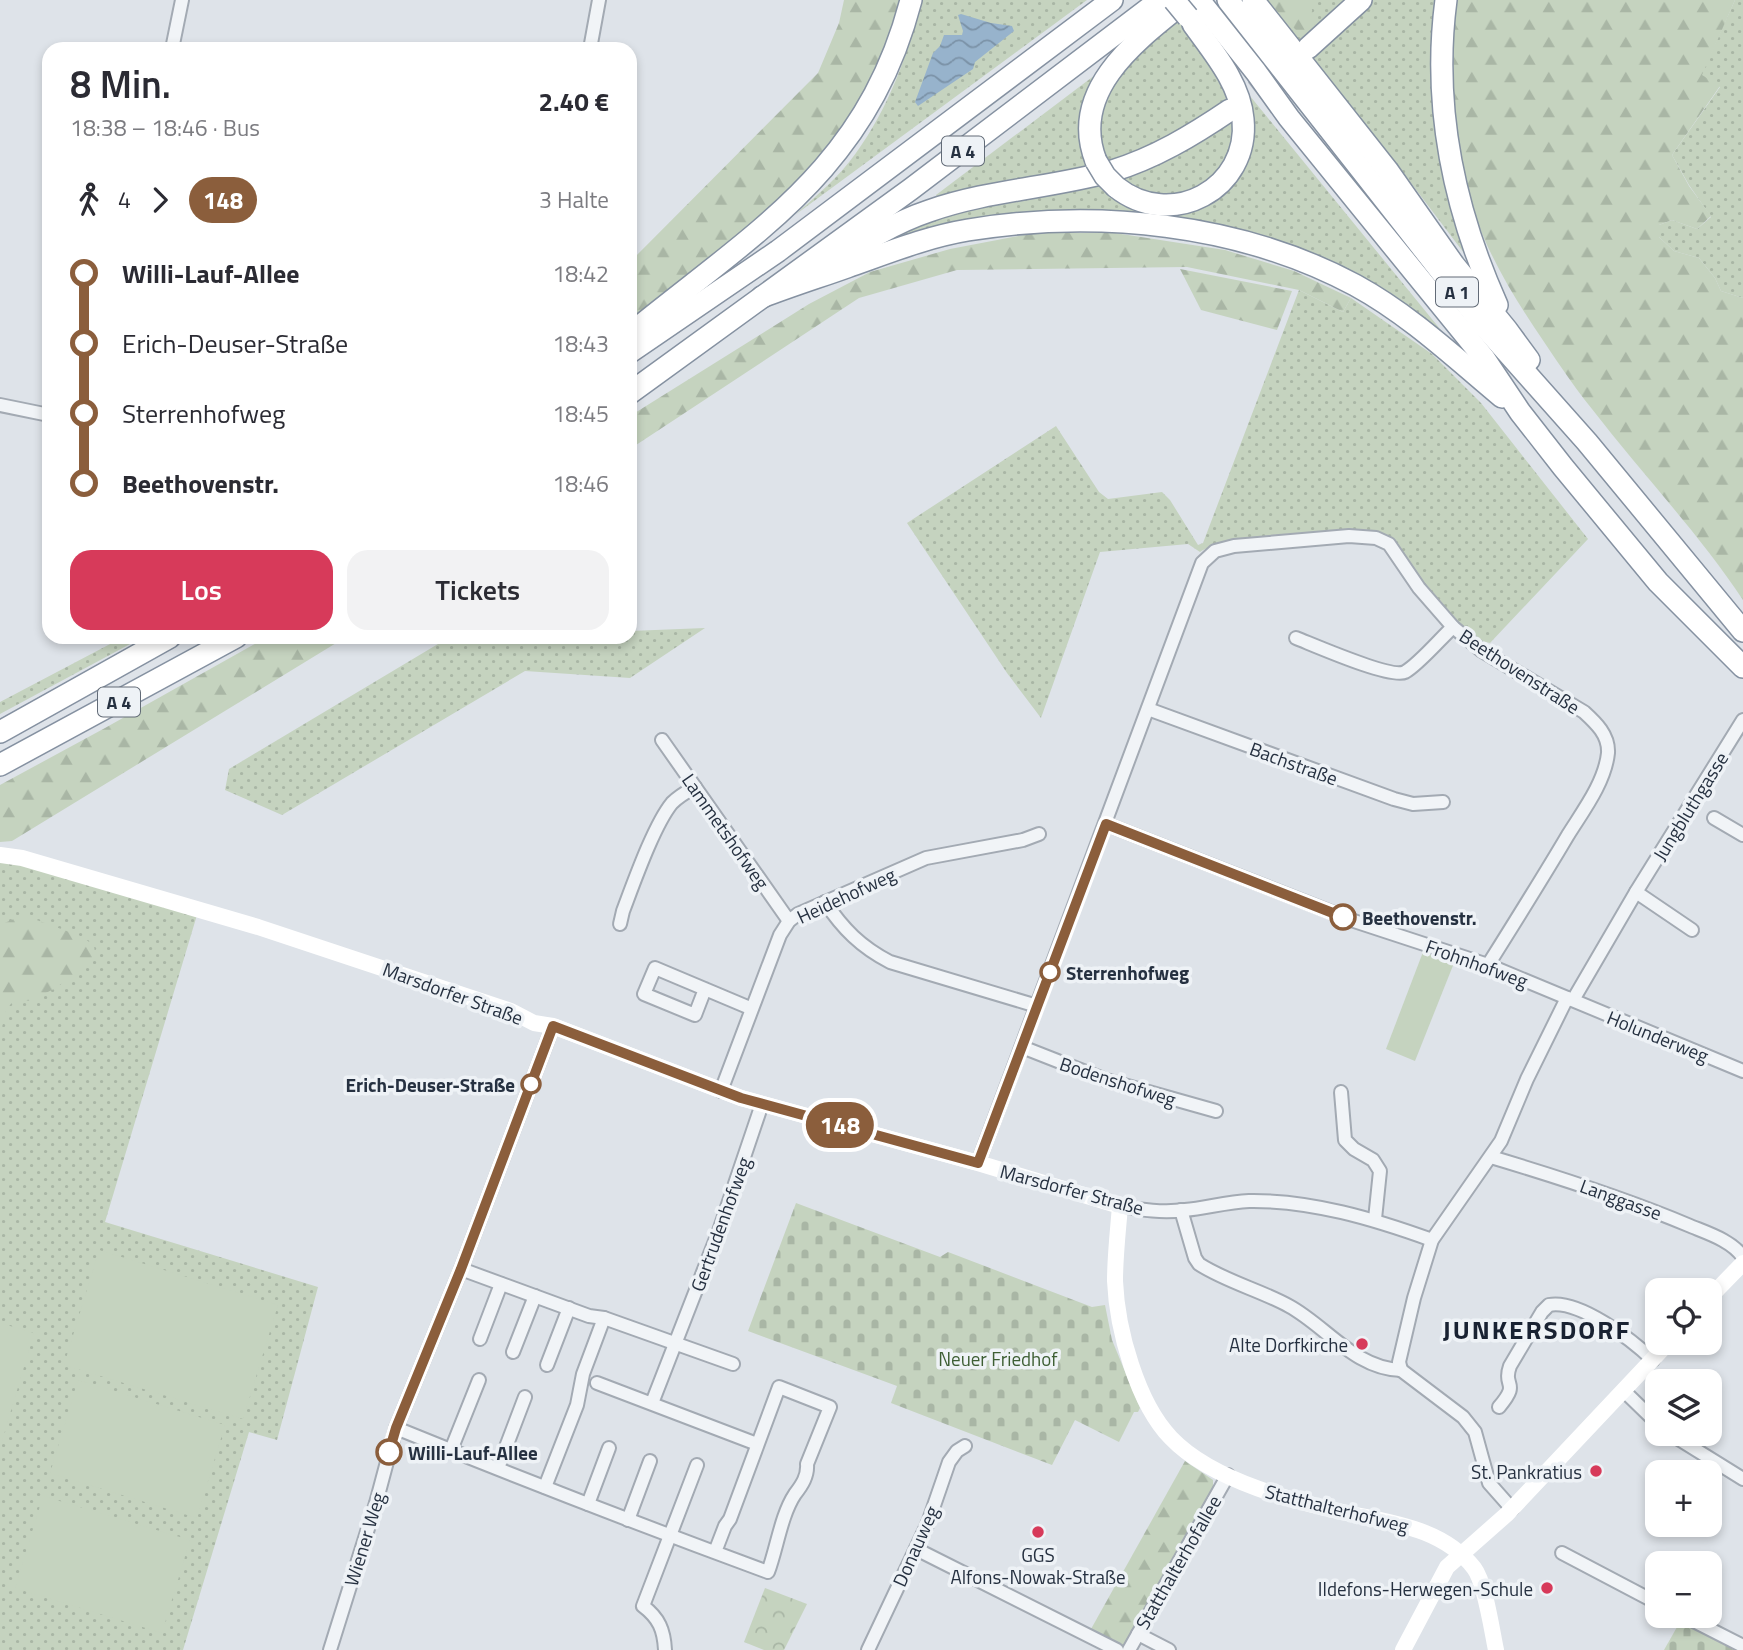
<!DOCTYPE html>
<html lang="de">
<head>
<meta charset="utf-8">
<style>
  :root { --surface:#fff; --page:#f2f2f3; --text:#2b2b33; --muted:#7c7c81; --accent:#d73a5a }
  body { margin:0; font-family:"Titillium Web",sans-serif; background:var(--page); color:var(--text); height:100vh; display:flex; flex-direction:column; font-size:26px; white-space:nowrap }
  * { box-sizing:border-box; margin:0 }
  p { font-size:23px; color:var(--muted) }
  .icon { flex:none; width:38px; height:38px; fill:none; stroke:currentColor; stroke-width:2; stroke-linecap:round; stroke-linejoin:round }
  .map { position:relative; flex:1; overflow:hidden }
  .details { position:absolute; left:42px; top:42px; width:595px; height:602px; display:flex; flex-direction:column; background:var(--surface); border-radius:21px; box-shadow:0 4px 10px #0003 }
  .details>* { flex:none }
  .badge { padding:0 14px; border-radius:23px; font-size:24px; line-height:46px }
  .buttons { position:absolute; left:1645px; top:1278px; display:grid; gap:14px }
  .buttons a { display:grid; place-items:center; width:77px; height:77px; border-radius:14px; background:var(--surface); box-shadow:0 4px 10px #0003; font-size:35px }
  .map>.badge { position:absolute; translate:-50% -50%; box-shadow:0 0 0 4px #fff }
  .legs { display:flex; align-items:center; gap:10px; height:77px; padding:0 28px; font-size:23px }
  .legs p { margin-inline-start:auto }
  .overview { display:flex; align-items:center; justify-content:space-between; height:119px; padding:0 28px }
  h1 { font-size:38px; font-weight:600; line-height:52px }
  .cta { display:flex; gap:14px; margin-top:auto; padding:14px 28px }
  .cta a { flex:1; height:80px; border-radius:21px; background:var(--accent); color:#fff; font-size:28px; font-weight:600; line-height:80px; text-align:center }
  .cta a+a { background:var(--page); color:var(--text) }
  ul { padding:0 28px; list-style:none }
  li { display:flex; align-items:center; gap:24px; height:70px; font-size:26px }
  li i { display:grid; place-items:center; width:10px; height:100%; margin:0 9px; background:currentColor }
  li i::after { content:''; width:18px; height:18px; margin:-9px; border:5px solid; border-radius:50%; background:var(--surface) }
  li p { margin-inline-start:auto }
  li:first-child i { background:linear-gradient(#0000 50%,currentColor 0) }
  li:last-child i { background:linear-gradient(currentColor 50%,#0000 0) }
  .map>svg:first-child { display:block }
  .grass { fill:url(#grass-dots) }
  .forest { fill:url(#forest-firs) }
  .cemetery { fill:url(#cemetery-stones) }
  .park { fill:url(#park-crowns) }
  .garden { fill:#c5d3bf }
  .water { fill:url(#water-waves) }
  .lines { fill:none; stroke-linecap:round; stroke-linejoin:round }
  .highway-tunnel { stroke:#b9bfc7; stroke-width:21; stroke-dasharray:21 10; stroke-linecap:butt }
  .street-casing { stroke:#a3aab3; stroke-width:16 }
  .highway-casing { stroke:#8591a1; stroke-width:24 }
  .street { stroke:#f1f4f7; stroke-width:12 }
  .secondary { stroke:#fff; stroke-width:16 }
  .highway { stroke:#fff; stroke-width:21 }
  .highway-bridge-casing { stroke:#8591a1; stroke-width:24; stroke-linecap:butt }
  .highway-bridge { stroke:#fff; stroke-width:21 }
  .line-1-casing { stroke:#fff; stroke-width:16 }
  .line-1 { stroke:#8b5e3c; stroke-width:10 }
  .stop-1-dot { fill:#fff; stroke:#8b5e3c; stroke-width:3.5 }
  .poi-dot { fill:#d73a5a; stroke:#eef2f6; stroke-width:2.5 }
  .labels { text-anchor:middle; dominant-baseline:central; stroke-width:7; stroke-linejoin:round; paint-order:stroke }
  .shield { fill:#eef2f6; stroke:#626b77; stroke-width:2 }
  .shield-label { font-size:18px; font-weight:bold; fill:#263141 }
  .street-label { font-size:19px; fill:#263141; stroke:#eef2f6 }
  .stop-label { font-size:19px; font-weight:bold; fill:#263141; stroke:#eef2f6; text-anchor:start }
  .poi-label { font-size:19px; fill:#263141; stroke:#eef2f6; text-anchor:end }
  .park-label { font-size:19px; fill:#3d5e33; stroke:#eef2f6 }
  .district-label { font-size:26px; font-weight:bold; letter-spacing:2px; fill:#192232; stroke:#eef2f6 }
</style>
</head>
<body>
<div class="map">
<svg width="1743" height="1650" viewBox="0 0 1743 1650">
  <defs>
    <pattern id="grass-dots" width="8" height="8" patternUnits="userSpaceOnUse" patternTransform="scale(1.75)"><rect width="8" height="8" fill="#c5d3bf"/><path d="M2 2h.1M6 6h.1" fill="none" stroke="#a9b6a5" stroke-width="1.8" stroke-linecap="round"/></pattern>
    <pattern id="forest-firs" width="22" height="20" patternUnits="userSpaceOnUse" patternTransform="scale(1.75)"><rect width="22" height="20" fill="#c5d3bf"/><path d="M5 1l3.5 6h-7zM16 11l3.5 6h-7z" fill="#a9b6a5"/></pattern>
    <pattern id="cemetery-stones" width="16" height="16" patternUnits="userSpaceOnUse" patternTransform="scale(1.75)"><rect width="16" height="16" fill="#c5d3bf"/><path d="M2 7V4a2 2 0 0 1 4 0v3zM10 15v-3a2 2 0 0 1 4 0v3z" fill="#a9b6a5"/></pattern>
    <pattern id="park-crowns" width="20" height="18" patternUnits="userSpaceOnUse" patternTransform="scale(1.75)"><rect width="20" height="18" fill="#c5d3bf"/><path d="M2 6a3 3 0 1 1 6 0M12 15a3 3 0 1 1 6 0" fill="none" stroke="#a9b6a5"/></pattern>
    <pattern id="water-waves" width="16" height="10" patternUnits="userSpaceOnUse" patternTransform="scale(1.75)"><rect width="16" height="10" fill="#97b3cc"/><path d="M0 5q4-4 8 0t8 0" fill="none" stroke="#7b92a7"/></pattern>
  </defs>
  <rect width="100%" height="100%" fill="#dee3e9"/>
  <g class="grass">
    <path d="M921,0H1087L795,215C816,196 839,177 856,153C888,109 909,53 921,0Z"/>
    <polygon points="1267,0 1438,0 1470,261 1392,158"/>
    <polygon points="1735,0 1743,0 1743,298 1721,291 1715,278 1699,258 1674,251 1659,237 1659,225 1672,220 1697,229 1711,217 1689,185 1672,155 1720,87 1701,75"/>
    <polygon points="1176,19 1210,60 1231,95 1227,99 1228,103 1180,135 1107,165 1095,135 1107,82"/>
    <polygon points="1099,72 1091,169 937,198 936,195"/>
    <polygon points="1250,96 1449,340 1392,298 1131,217 877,247 920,220 1101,183 1121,202 1221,191"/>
    <polygon points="1236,116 1236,142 1212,184 1158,200 1118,179"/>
    <path d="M1299,290L1343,312L1351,298L1432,354L1481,403L1588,539L1490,643C1476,641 1468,633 1458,623C1446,612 1434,600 1424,587C1402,554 1396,531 1352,529C1319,532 1223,535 1200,552L1188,544L1100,552L1041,718L1007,673L907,523L1056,426L1099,492L1108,499L1162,492L1170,500L1198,545L1203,543Z"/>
    <polygon points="705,628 630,678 525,671 282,815 225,790 229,769 448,638 630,637 630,631"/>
    <polygon points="113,637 143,637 0,714 0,702 112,643"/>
    <polygon points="0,861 24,865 197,915 105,1222 318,1287 277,1440 249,1432 183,1650 0,1650"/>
  </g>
  <g class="forest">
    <polygon points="844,0 904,0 891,47 855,114 804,178 672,294 630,320 630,262 818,73 839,23"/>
    <path d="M1266,0H1309C1313,14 1322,33 1301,35Z"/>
    <path d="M1456,0H1735L1702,75L1720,86L1672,155L1689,186L1711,216L1697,229L1672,220L1659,225V237L1674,251L1699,258L1715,278L1721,291L1743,298V600C1698,532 1641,473 1592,409C1571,383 1553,355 1534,327C1507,286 1481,242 1469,194C1452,131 1451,65 1456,0Z"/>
    <polygon points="1034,233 1115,233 1225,250 1294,271 1351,298 1343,312 1299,290 1187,267 957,270 859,298 630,449 630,416 809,304 870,272 950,249"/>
    <polygon points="1180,269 1292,291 1277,330 1201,310"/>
    <polygon points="267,637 346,637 12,841 0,842 0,785 105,728"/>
    <polygon points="23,915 83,937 94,946 96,959 54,989 29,1001 14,1000 6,1010 0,1036 0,925"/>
    <polygon points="1185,1461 1213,1480 1213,1489 1127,1642 1123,1646 1091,1629"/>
  </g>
  <g class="cemetery">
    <polygon points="796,1203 940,1257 948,1252 1092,1307 1105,1305 1112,1340 1140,1408 1138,1412 1134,1412 1119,1442 1075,1420 1052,1465 891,1403 897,1386 748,1331"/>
    <polygon points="1681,1620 1738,1650 1664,1650"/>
  </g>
  <polygon class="park" points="765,1588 807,1604 784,1650 764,1650 744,1642"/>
  <g class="garden">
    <polygon points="1423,952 1454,963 1415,1061 1386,1049"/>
    <polygon points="99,1250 278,1305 243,1419 64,1365"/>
    <polygon points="0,1323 34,1333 0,1448"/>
    <polygon points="78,1380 225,1425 197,1518 50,1473"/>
    <polygon points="43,1496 190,1540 162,1633 15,1588"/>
  </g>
  <polygon class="water" points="961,14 991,23 1012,26 1014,31 975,62 973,69 918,106 915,102 933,53 940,46 944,35 962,35 963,31 958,15"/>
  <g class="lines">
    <polyline class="highway-tunnel" points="1230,110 1278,72"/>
    <g class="street-casing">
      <g id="street">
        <polyline points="172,49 182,0"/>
        <polyline points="590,49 599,0"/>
        <polyline points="0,405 49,415"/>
        <path d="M1296,638C1314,645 1391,679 1405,672C1418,665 1441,638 1453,627"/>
        <polyline points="1148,709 1394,799 1413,804 1443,802"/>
        <polyline points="662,740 789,921"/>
        <polyline points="1714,818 1743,835"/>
        <polyline points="1106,824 1354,921 1488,965 1743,1071"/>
        <polyline points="1636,892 1692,930"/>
        <path d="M825,902C843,929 861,947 890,962L1037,1006"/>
        <path d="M620,924L623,911C634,882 654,825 672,803C679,796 686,792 695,787"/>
        <polyline points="705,989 695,1015 644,994 655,968 750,1008"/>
        <polyline points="1573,1000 1636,892 1743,720"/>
        <polyline points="1022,1047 1106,1080 1216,1111"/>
        <polyline points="721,1091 780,935 789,921 798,914 926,858 1023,840 1039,834"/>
        <polyline points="1341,1092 1345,1140 1354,1149 1373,1160 1380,1171 1375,1219"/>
        <path d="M1491,1157C1558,1177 1624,1198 1688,1225C1707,1233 1731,1240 1743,1257"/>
        <path d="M978,1163L1202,563L1215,551L1234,546L1349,536L1376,538L1389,544L1419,588L1453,627L1482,651L1584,712C1596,723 1609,735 1608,753C1605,782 1583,811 1568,835C1542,879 1515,922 1488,965"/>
        <path d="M1120,1206C1142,1210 1163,1213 1185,1210C1206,1208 1227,1202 1249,1201C1311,1200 1374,1219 1432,1240"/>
        <path d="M1181,1210L1195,1258L1199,1264C1227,1282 1260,1290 1289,1306C1326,1326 1355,1369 1401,1370"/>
        <polyline points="461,1269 589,1316 604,1318 733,1364"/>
        <polyline points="480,1339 501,1284"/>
        <polyline points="513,1352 535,1296"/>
        <polyline points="547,1365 569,1308"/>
        <polyline points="1401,1370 1399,1362 1414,1298 1432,1240 1501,1141 1527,1079 1567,998"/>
        <polyline points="1401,1370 1463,1417 1475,1432 1489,1483 1512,1509"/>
        <polyline points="597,1383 757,1444"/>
        <polyline points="1624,1391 1657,1423"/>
        <polyline points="652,1403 719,1231 762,1104"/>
        <path d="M1499,1407C1521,1381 1502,1388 1510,1366L1542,1312L1549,1305C1579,1299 1632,1340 1653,1360"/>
        <path d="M396,1428C519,1478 643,1526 768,1572C777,1548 781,1515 795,1494C802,1485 808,1476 807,1464L830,1407L779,1387L730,1519L725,1526L715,1552"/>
        <polyline points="1669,1433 1743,1479"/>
        <polyline points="451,1450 479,1380"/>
        <polyline points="498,1468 525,1397"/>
        <polyline points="545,1487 577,1405 583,1374 604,1318"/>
        <polyline points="588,1504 609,1448"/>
        <polyline points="628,1520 650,1461"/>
        <polyline points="916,1549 1117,1650"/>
        <polyline points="1562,1553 1657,1603"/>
        <polyline points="1682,1615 1743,1646"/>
        <polyline points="1138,1634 1169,1650"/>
        <polyline points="330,1650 376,1503 396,1428 461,1269 553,1026"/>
        <path d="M665,1650C664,1630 659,1618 643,1606L697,1465"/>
        <polyline points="868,1650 928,1523 949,1462 957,1451 965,1446"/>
        <polyline points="1129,1650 1228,1475"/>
      </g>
    </g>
    <g class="highway-casing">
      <g id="highway">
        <polyline points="1199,0 1256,72 1289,118 1484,358 1520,412 1563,467 1658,582 1743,667"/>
        <polyline points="1228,0 1483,325 1587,442 1743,631"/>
        <polyline points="1253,0 1388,171 1454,265 1507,330 1529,360"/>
        <path d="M1446,0C1432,106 1454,209 1497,305"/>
        <polyline points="1308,48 1361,0"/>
        <path d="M1096,161C1068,90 1138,39 1187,0"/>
        <path d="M1116,187C1171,231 1250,189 1243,119C1240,83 1213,52 1193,24"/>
        <path d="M830,264C862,243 893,223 929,211C988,190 1052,188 1112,171C1155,158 1193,135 1230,110"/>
        <path d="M762,297C790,286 819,277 847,267C887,253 926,237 968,230C1097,209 1239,223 1355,285C1410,315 1454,357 1502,397"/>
        <path d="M630,334C756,231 867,169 911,0"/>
        <polyline points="630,352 778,251 1112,0"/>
        <polyline points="630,393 911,189 1160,0"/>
        <polyline points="0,732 170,637"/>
        <polyline points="0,765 236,637"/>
      </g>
    </g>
    <use href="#street" class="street"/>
    <g class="secondary">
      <path d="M0,855L22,858L258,927L511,1011L534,1023L553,1026L741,1098L978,1163L1120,1206C1118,1231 1115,1256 1115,1281C1117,1329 1137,1403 1171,1438C1213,1482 1299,1503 1356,1515C1399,1524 1445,1531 1474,1568C1485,1582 1492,1631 1496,1650"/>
      <polyline points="1710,1297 1743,1263"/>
      <polyline points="1403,1650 1447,1567 1507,1514 1669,1342"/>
    </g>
    <use href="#highway" class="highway"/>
    <g class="highway-bridge-casing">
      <g id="highway-bridge">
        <polyline points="1174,0 1188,17"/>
        <polyline points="1096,161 1105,176 1116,187"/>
      </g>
    </g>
    <use href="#highway-bridge" class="highway-bridge"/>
  </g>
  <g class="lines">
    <g class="line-1-casing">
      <polyline id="line-1" points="389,1452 396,1428 461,1269 553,1026 741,1098 978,1163 1106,824 1343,917"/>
    </g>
    <use href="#line-1" class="line-1"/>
  </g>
  <g class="stop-1-dot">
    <circle cx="1343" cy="917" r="12"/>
    <circle cx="1050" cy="972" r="9"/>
    <circle cx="531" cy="1084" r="9"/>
    <circle cx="389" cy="1452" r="12"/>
  </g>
  <g class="poi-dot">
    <circle cx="1362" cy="1344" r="7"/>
    <circle cx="1596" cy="1471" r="7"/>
    <circle cx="1038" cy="1532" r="7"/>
    <circle cx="1547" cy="1588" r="7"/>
  </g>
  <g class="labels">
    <g class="shield">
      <rect x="942" y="136.5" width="42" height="29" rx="5"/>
      <rect x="1436" y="277.5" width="42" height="29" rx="5"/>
      <rect x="98" y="687.5" width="42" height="29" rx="5"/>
    </g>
    <g class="shield-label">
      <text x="963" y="151">A 4</text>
      <text x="1457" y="292">A 1</text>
      <text x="119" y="702">A 4</text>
    </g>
    <g class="street-label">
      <text transform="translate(1520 671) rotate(33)">Beethovenstraße</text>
      <text transform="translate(1294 763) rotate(20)">Bachstraße</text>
      <text transform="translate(1690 806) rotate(-58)">Jungbluthgasse</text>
      <text transform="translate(726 831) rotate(55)">Lammetshofweg</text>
      <text transform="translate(846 895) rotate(-25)">Heidehofweg</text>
      <text transform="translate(1477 963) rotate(20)">Frohnhofweg</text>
      <text transform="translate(453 993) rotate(20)">Marsdorfer Straße</text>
      <text transform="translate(1658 1036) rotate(22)">Holunderweg</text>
      <text transform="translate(1118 1081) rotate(18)">Bodenshofweg</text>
      <text transform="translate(1072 1189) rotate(15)">Marsdorfer Straße</text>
      <text transform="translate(1621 1199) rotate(20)">Langgasse</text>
      <text transform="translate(720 1224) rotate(-70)">Gertrudenhofweg</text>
      <text transform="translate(1337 1508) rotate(14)">Statthalterhofweg</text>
      <text transform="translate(364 1539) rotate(-73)">Wiener Weg</text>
      <text transform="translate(915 1546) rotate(-66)">Donauweg</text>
      <text transform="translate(1178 1562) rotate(-60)">Statthalterhofallee</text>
    </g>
    <g class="stop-label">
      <text x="1362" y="917">Beethovenstr.</text>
      <text x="1066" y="972">Sterrenhofweg</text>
      <text x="515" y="1084" text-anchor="end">Erich-Deuser-Straße</text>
      <text x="408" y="1452">Willi-Lauf-Allee</text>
    </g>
    <g class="poi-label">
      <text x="1348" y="1344">Alte Dorfkirche</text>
      <text x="1582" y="1471">St. Pankratius</text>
      <text x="1038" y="1554" text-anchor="middle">GGS<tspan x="1038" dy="22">Alfons-Nowak-Straße</tspan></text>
      <text x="1533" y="1588">Ildefons-Herwegen-Schule</text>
    </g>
    <g class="park-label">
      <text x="998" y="1358">Neuer Friedhof</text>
    </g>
    <g class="district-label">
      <text x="1537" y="1329">JUNKERSDORF</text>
    </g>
  </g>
</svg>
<div class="buttons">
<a><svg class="icon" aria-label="locate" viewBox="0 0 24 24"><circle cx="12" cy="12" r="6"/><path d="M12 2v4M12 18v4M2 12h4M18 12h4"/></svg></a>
<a><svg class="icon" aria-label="layers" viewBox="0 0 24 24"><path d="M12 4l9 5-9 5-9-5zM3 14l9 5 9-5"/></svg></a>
<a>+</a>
<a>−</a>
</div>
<b class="badge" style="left:840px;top:1125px;background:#8b5e3c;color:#fff">148</b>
<section class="details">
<div class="overview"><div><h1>8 Min.</h1><p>18:38 – 18:46 · Bus</p></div><b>2.40 €</b></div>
<div class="legs"><svg class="icon" aria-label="walk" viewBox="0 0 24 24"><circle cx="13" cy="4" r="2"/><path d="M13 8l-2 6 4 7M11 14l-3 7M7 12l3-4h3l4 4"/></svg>4<svg class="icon" aria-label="forward" viewBox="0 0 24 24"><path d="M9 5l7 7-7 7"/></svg><b class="badge" style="background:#8b5e3c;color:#fff">148</b><p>3 Halte</p></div>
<ul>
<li><i style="color:#8b5e3c"></i><b>Willi-Lauf-Allee</b><p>18:42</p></li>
<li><i style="color:#8b5e3c"></i><span>Erich-Deuser-Straße</span><p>18:43</p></li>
<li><i style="color:#8b5e3c"></i><span>Sterrenhofweg</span><p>18:45</p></li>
<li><i style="color:#8b5e3c"></i><b>Beethovenstr.</b><p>18:46</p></li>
</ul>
<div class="cta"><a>Los</a><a>Tickets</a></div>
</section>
</div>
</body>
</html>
